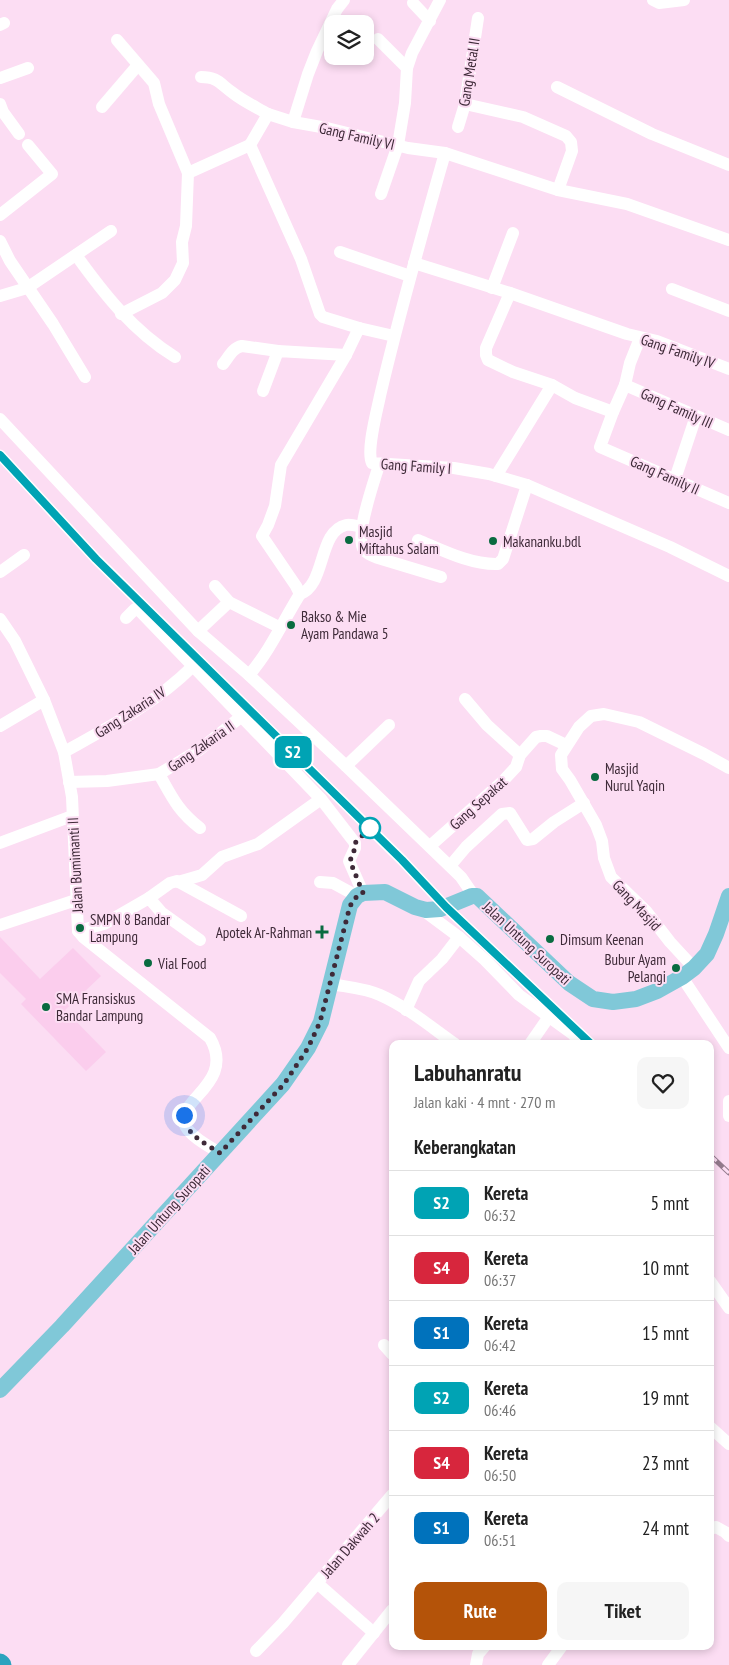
<!DOCTYPE html>
<html lang="id">
<head>
<meta charset="utf-8">
<style>
  :root { --surface:#fff; --page:#f6f6f6; --text:#222; --muted:#767676; --line:#e0e0e0; --accent:#b45309 }
  body { margin:0; font-family:"PT Sans Narrow",sans-serif; background:var(--page); color:var(--text); height:100vh; display:flex; flex-direction:column; font-size:19px; white-space:nowrap }
  * { box-sizing:border-box; margin:0 }
  p { font-size:16px; color:var(--muted) }
  .icon { flex:none; width:28px; height:28px; fill:none; stroke:currentColor; stroke-width:2; stroke-linecap:round; stroke-linejoin:round }
  .map { position:relative; flex:1; overflow:hidden }
  .drawer { position:absolute; left:389px; top:1040px; width:325px; height:610px; display:flex; flex-direction:column; background:var(--surface); border-radius:10px; box-shadow:0 2px 8px #0003 }
  .drawer>* { flex:none }
  .badge { padding:0 10px; border-radius:8px; font-size:18px; line-height:32px }
  .buttons { position:absolute; left:324px; top:15px; display:grid; gap:10px }
  .buttons a { display:grid; place-items:center; width:50px; height:50px; border-radius:10px; background:var(--surface); box-shadow:0 2px 8px #0003; font-size:25px }
  .you { position:absolute; width:25px; height:25px; margin:-12px; border:4px solid #fff; border-radius:50%; background:#1a73e8; box-shadow:0 0 0 8px #1a73e833 }
  .map>.badge { position:absolute; translate:-50% -50%; box-shadow:0 0 0 2px #fff }
  h2 { padding:0 25px; font-size:19px; line-height:45px }
  .round { display:grid; place-items:center; flex:none; width:52px; height:52px; border-radius:10px; background:var(--page) }
  .overview { display:flex; align-items:center; justify-content:space-between; height:85px; padding:0 25px }
  h1 { font-size:24px; font-weight:700; line-height:38px }
  .cta { display:flex; gap:10px; margin-top:auto; padding:10px 25px }
  .cta a { flex:1; height:58px; border-radius:10px; background:var(--accent); color:#fff; font-size:20px; font-weight:700; line-height:58px; text-align:center }
  .cta a+a { background:var(--page); color:var(--text) }
  ul { padding:0; list-style:none }
  li { display:flex; align-items:center; gap:15px; height:65px; padding:0 25px; border-top:1px solid var(--line) }
  li div { flex:1 }
  li b { display:block; font-size:19px }
  li em { font-style:normal }
  li .badge { min-width:55px; font-weight:700; text-align:center }
  .map>svg:first-child { display:block }
  .built { fill:#fbcded }
  .lines { fill:none; stroke-linecap:round; stroke-linejoin:round }
  .minor { stroke:#fff; stroke-width:12 }
  .major { stroke:#80c8d8; stroke-width:16 }
  .highway { stroke:#2ca3be; stroke-width:19 }
  .rail-casing { stroke:#937a8c; stroke-width:5 }
  .rail { stroke:#fcddf3; stroke-width:3; stroke-dasharray:9; stroke-linecap:butt }
  .line-casing { stroke:#fff; stroke-width:11 }
  .line { stroke:#00a3b4; stroke-width:8 }
  .walk { stroke:#3e2a38; stroke-width:5; stroke-dasharray:0 9 }
  .poi-dot { fill:#096b40; stroke:#fcddf3; stroke-width:2 }
  .stop-dot { fill:#fff; stroke:#00a3b4; stroke-width:2.5 }
  .labels { text-anchor:middle; dominant-baseline:central; stroke-width:4; stroke-linejoin:round; paint-order:stroke }
  .street-label { font-size:15px; fill:#3e2a38; stroke:#fcddf3 }
  .poi-label { font-size:15px; fill:#3e2a38; stroke:#fcddf3; text-anchor:start }
</style>
</head>
<body>
<div class="map">
<svg width="729" height="1665" viewBox="0 0 729 1665">
  <rect width="100%" height="100%" fill="#fcddf3"/>
  <polygon class="built" points="0,937 40,979 73,948 101,976 65,1010 106,1052 86,1071 21,1004 26,999 0,973"/>
  <g class="lines">
    <g class="minor">
      <polyline points="653,0 659,3 684,0"/>
      <polyline points="413,3 430,21"/>
      <polyline points="0,25 4,23"/>
      <polyline points="378,39 407,68"/>
      <polyline points="117,40 154,83 159,104 188,173"/>
      <path d="M201,77C218,77 220,84 233,93C243,101 256,107 268,114"/>
      <polyline points="0,78 28,68"/>
      <polyline points="557,87 652,134 729,165"/>
      <polyline points="0,104 3,112 19,134"/>
      <polyline points="465,104 523,117 566,136 571,142 572,151 558,190"/>
      <polyline points="102,107 138,65"/>
      <polyline points="293,122 308,74 317,51 337,9 344,0"/>
      <polyline points="458,127 465,104 478,18"/>
      <path d="M445,153C422,234 399,314 380,396C377,411 366,451 372,463L454,468L489,474L527,485L670,547L729,576"/>
      <polyline points="381,194 398,145 405,103 407,68 412,53 440,0"/>
      <polyline points="0,215 52,174 28,145"/>
      <polyline points="0,241 10,261 53,324 85,377"/>
      <polyline points="340,252 410,276"/>
      <path d="M76,255C104,294 133,331 175,357"/>
      <polyline points="414,263 510,293 627,334 657,341 729,369"/>
      <polyline points="492,288 513,233"/>
      <polyline points="672,289 729,311"/>
      <polyline points="510,293 486,348 486,355 488,360 513,372 552,385"/>
      <polyline points="0,296 27,288 111,231"/>
      <polyline points="121,314 162,293 175,280 183,263 182,242 186,226 188,173 250,145"/>
      <polyline points="394,336 359,328 323,317 320,314 301,259 250,145 268,114 293,122 327,128 408,148 445,153 558,190 627,204 729,240"/>
      <polyline points="640,338 630,363 625,385 613,412 600,447 729,503"/>
      <path d="M223,364C229,357 232,348 242,346L278,351"/>
      <polyline points="625,385 729,430"/>
      <polyline points="263,391 278,351 346,355"/>
      <polyline points="0,419 198,631 249,675 346,766 461,877 474,896"/>
      <path d="M379,465C374,482 354,537 364,550C367,554 373,556 378,558L441,577"/>
      <polyline points="496,476 552,385 575,398 613,412"/>
      <polyline points="675,479 696,416"/>
      <path d="M418,540C442,550 471,565 498,564L503,559L527,485"/>
      <polyline points="0,572 24,555"/>
      <polyline points="215,586 229,602 279,627"/>
      <path d="M300,594C326,585 318,531 346,525C351,524 357,526 362,527"/>
      <polyline points="126,618 135,609 138,609 321,799 258,844 222,857 202,875 178,882"/>
      <path d="M0,619L15,641L44,700L64,752L72,797L78,931L83,937L210,1038C238,1087 166,1102 188,1130C196,1140 210,1147 220,1153"/>
      <polyline points="198,631 229,602"/>
      <path d="M249,675C270,651 283,621 300,594L296,586L262,536L268,525L275,506L281,465L346,355L359,328"/>
      <polyline points="465,699 487,725 520,755"/>
      <polyline points="0,726 44,700"/>
      <path d="M64,752C109,727 156,703 192,667"/>
      <polyline points="346,766 389,725"/>
      <path d="M159,774C172,797 178,811 200,828"/>
      <polyline points="69,782 107,781 159,774 199,750 242,716"/>
      <polyline points="321,799 355,843 355,848 349,861 363,893"/>
      <polyline points="0,843 72,816"/>
      <polyline points="430,846 502,782 516,767 520,755 536,737 541,736 547,736 566,745"/>
      <polyline points="450,866 466,847 502,814 510,813 527,840 533,839 554,822 584,803"/>
      <polyline points="320,882 333,883 357,896"/>
      <polyline points="149,898 170,883 177,881 241,916"/>
      <polyline points="420,908 459,937 485,960 519,995 574,1035 579,1044"/>
      <polyline points="0,925 76,900"/>
      <polyline points="78,931 104,924 149,898 161,912 200,940"/>
      <polyline points="694,968 670,942 646,911 611,877 604,858 602,841 596,825 570,780 562,769 561,755 579,727 591,716 604,714 639,722 704,754 729,768"/>
      <polyline points="682,977 729,1048"/>
      <path d="M331,984C347,987 365,988 380,995C407,1007 431,1027 455,1044"/>
      <polyline points="406,1010 419,981 442,959 459,937"/>
      <polyline points="530,1044 548,1018"/>
      <polyline points="729,1101 729,1116"/>
      <polyline points="710,1281 729,1308"/>
      <polyline points="384,1345 392,1354"/>
      <polyline points="710,1427 729,1444"/>
      <polyline points="710,1529 716,1527 725,1532 729,1536"/>
      <polyline points="374,1633 317,1583 392,1495"/>
      <polyline points="256,1651 283,1623 317,1583"/>
      <polyline points="348,1665 392,1610"/>
      <polyline points="476,1665 478,1654 485,1646"/>
      <polyline points="548,1665 562,1646"/>
    </g>
    <polyline class="major" points="0,1390 62,1326 283,1084 308,1048 321,1022 350,905 357,896 363,893 385,892 415,907 426,910 440,909 472,896 477,896 569,983 593,999 613,1002 636,999 657,991 682,977 694,968 707,954 716,934 729,896"/>
    <polyline class="highway" points="0,1663 2,1665"/>
    <g class="rail-casing">
      <g id="rail">
        <polyline points="0,455 96,559 402,859 446,907 591,1044"/>
        <polyline points="710,1155 729,1173"/>
      </g>
    </g>
    <use href="#rail" class="rail"/>
  </g>
  <g class="lines">
    <g class="line-casing">
      <polyline id="line" points="0,455 96,559 402,860 446,907 591,1044"/>
    </g>
    <use href="#line" class="line"/>
    <path class="walk" d="M184,1115C185,1135 205,1143 220,1153L284,1084L308,1048L320,1022L350,906L357,896L363,893L350,861L355,848V843L370,828"/>
  </g>
  <g class="poi-dot">
    <circle cx="349" cy="540" r="5"/>
    <circle cx="493" cy="541" r="5"/>
    <circle cx="291" cy="625" r="5"/>
    <circle cx="595" cy="777" r="5"/>
    <circle cx="80" cy="928" r="5"/>
    <path d="M319.5 924.5h5v5h5v5h-5v5h-5v-5h-5v-5h5z"/>
    <circle cx="550" cy="939" r="5"/>
    <circle cx="148" cy="963" r="5"/>
    <circle cx="676" cy="968" r="5"/>
    <circle cx="46" cy="1007" r="5"/>
  </g>
  <circle class="stop-dot" cx="370" cy="828" r="10"/>
  <g class="labels">
    <g class="street-label">
      <text transform="translate(469 72) rotate(-81)">Gang Metal II</text>
      <text transform="translate(357 136) rotate(13)">Gang Family VI</text>
      <text transform="translate(678 351) rotate(19)">Gang Family IV</text>
      <text transform="translate(677 408) rotate(24)">Gang Family III</text>
      <text transform="translate(416 466) rotate(4)">Gang Family I</text>
      <text transform="translate(665 475) rotate(24)">Gang Family II</text>
      <text transform="translate(130 712) rotate(-33)">Gang Zakaria IV</text>
      <text transform="translate(201 746) rotate(-35)">Gang Zakaria II</text>
      <text transform="translate(478 803) rotate(-42)">Gang Sepakat</text>
      <text transform="translate(75 865) rotate(-93)">Jalan Bumimanti II</text>
      <text transform="translate(637 905) rotate(47)">Gang Masjid</text>
      <text transform="translate(527 943) rotate(43)">Jalan Untung Suropati</text>
      <text transform="translate(169 1209) rotate(-48)">Jalan Untung Suropati</text>
      <text transform="translate(350 1545) rotate(-49)">Jalan Dakwah 2</text>
    </g>
    <g class="poi-label">
      <text x="359" y="531">Masjid<tspan x="359" dy="17">Miftahus Salam</tspan></text>
      <text x="503" y="541">Makananku.bdl</text>
      <text x="301" y="616">Bakso &amp; Mie<tspan x="301" dy="17">Ayam Pandawa 5</tspan></text>
      <text x="605" y="768">Masjid<tspan x="605" dy="17">Nurul Yaqin</tspan></text>
      <text x="90" y="919">SMPN 8 Bandar<tspan x="90" dy="17">Lampung</tspan></text>
      <text x="312" y="932" text-anchor="end">Apotek Ar-Rahman</text>
      <text x="560" y="939">Dimsum Keenan</text>
      <text x="666" y="959" text-anchor="end">Bubur Ayam<tspan x="666" dy="17">Pelangi</tspan></text>
      <text x="158" y="963">Vial Food</text>
      <text x="56" y="998">SMA Fransiskus<tspan x="56" dy="17">Bandar Lampung</tspan></text>
    </g>
  </g>
</svg>
<div class="buttons">
<a><svg class="icon" aria-label="layers" viewBox="0 0 24 24"><path d="M12 4l9 5-9 5-9-5zM3 14l9 5 9-5"/></svg></a>
</div>
<div class="you" style="left:184px;top:1115px"></div>
<b class="badge" style="left:293px;top:752px;background:#00a3b4;color:#fff">S2</b>
<section class="drawer">
<div class="overview"><div><h1>Labuhanratu</h1><p>Jalan kaki · 4 mnt · 270 m</p></div><a class="round"><svg class="icon" aria-label="heart" viewBox="0 0 24 24"><path d="M12 20l-8-8c-3-5 5-10 8-4 3-6 11-1 8 4z"/></svg></a></div>
<h2>Keberangkatan</h2>
<ul>
<li><span class="badge" style="background:#00a3b4;color:#fff">S2</span><div><b>Kereta</b><p>06:32</p></div><em>5 mnt</em></li>
<li><span class="badge" style="background:#d7263d;color:#fff">S4</span><div><b>Kereta</b><p>06:37</p></div><em>10 mnt</em></li>
<li><span class="badge" style="background:#0072bc;color:#fff">S1</span><div><b>Kereta</b><p>06:42</p></div><em>15 mnt</em></li>
<li><span class="badge" style="background:#00a3b4;color:#fff">S2</span><div><b>Kereta</b><p>06:46</p></div><em>19 mnt</em></li>
<li><span class="badge" style="background:#d7263d;color:#fff">S4</span><div><b>Kereta</b><p>06:50</p></div><em>23 mnt</em></li>
<li><span class="badge" style="background:#0072bc;color:#fff">S1</span><div><b>Kereta</b><p>06:51</p></div><em>24 mnt</em></li>
</ul>
<div class="cta"><a>Rute</a><a>Tiket</a></div>
</section>
</div>
</body>
</html>
